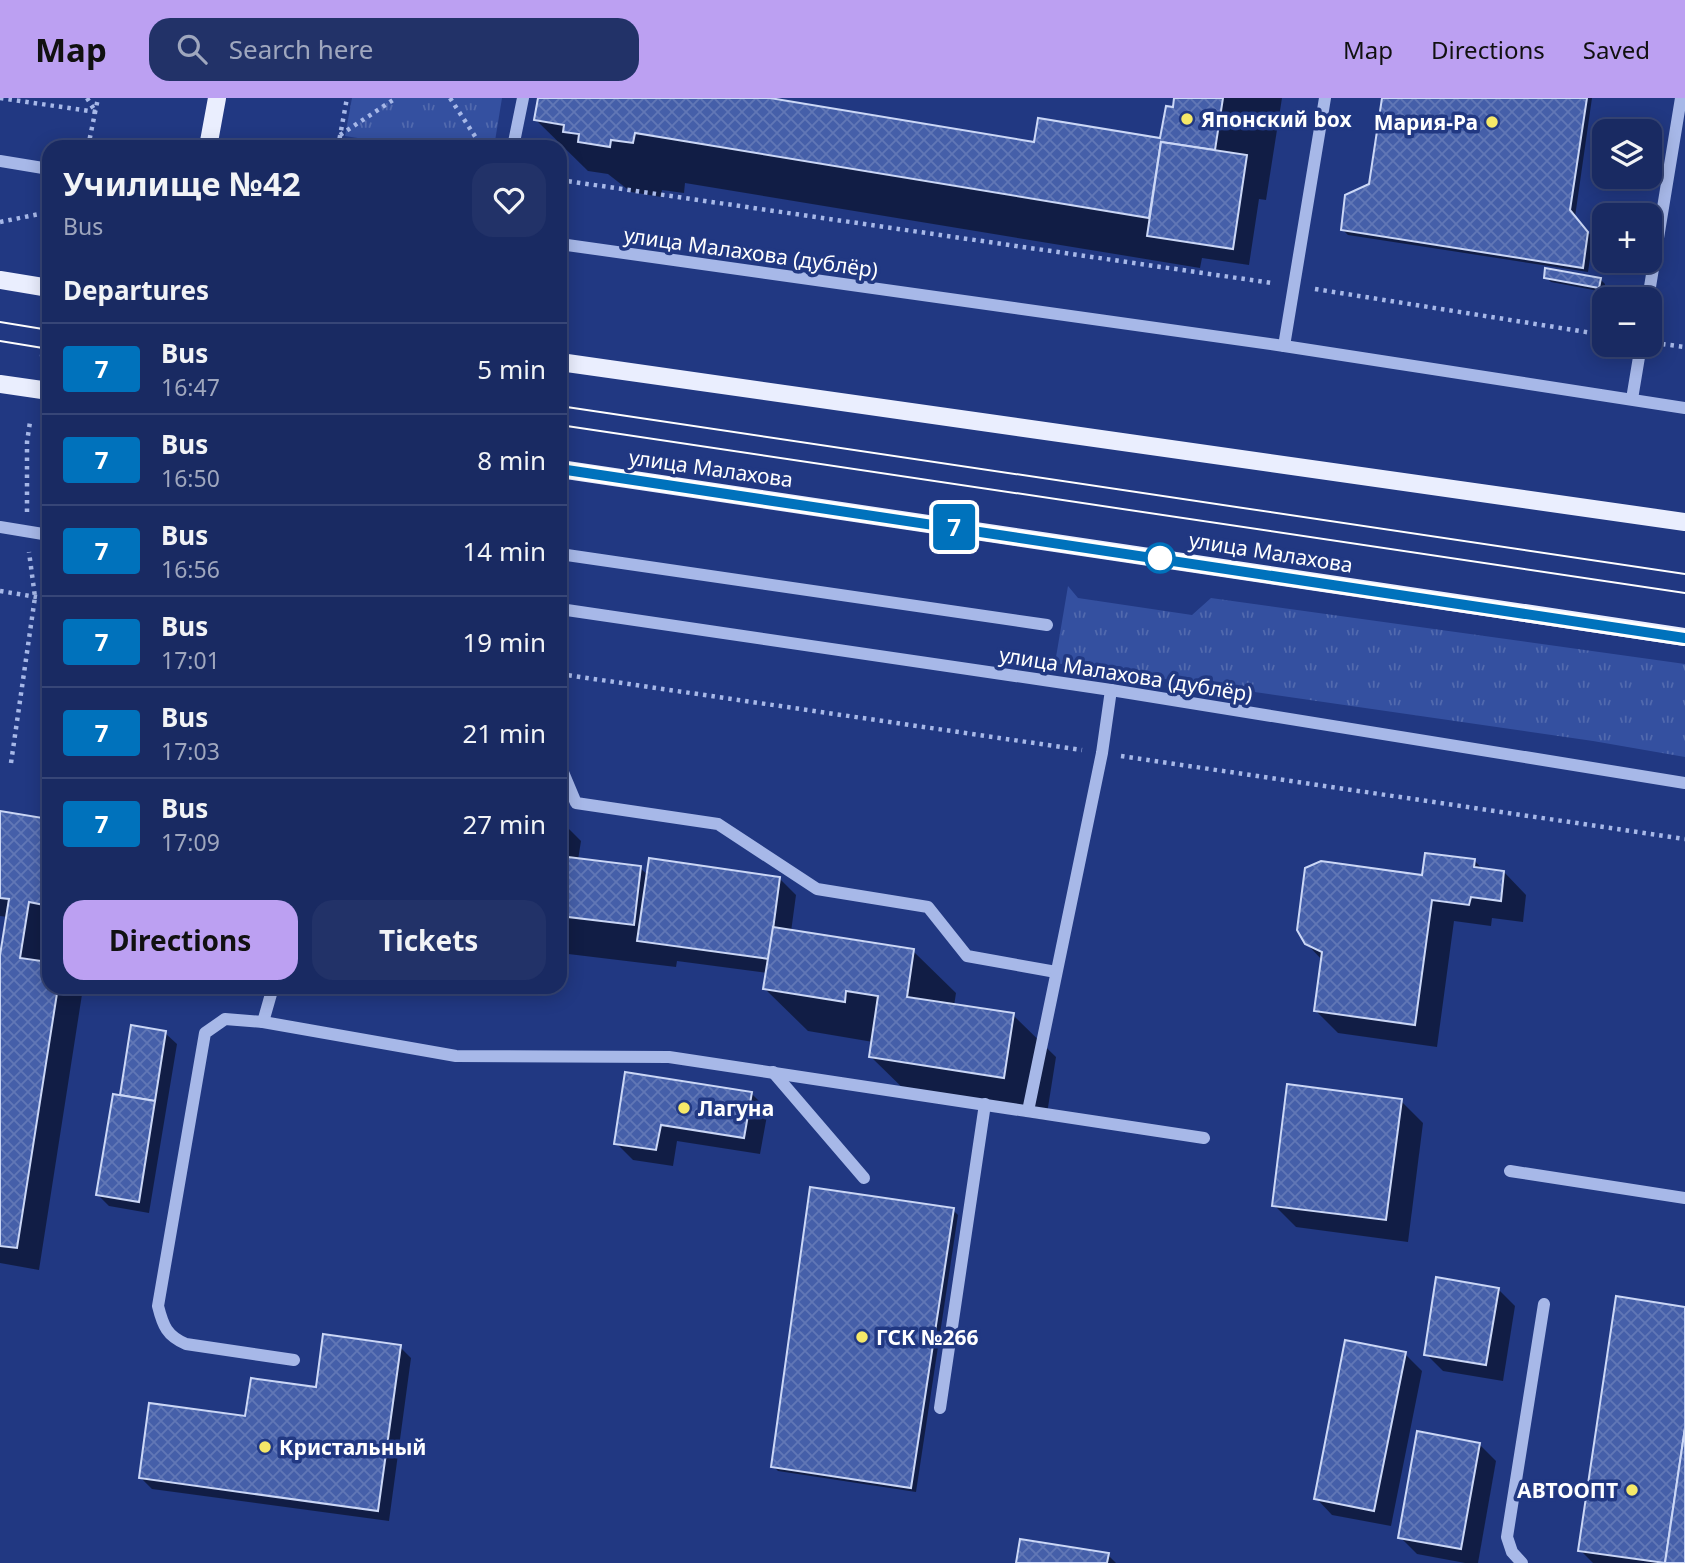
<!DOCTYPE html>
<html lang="en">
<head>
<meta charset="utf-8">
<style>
  :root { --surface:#192a62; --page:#223268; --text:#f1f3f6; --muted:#9fa7be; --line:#374677; --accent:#bca0f2 }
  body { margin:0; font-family:"Noto Sans",sans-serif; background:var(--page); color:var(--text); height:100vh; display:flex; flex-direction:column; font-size:26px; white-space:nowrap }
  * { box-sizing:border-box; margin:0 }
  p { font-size:23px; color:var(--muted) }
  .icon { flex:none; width:38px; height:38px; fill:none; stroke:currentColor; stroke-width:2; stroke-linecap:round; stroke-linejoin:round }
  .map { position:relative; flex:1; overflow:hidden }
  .side { position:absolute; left:42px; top:42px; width:525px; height:854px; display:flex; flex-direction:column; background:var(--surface); border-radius:21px; box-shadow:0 4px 18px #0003,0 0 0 2px var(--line) }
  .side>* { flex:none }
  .badge { padding:0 14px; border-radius:5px; font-size:24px; line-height:46px }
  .controls { position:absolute; left:1592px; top:21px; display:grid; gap:14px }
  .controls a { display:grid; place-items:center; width:70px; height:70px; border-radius:14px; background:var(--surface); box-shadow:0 4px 18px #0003,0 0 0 2px var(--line); font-size:35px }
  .map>.badge { position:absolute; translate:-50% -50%; box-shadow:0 0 0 4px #fff }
  h2 { padding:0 21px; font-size:26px; line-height:63px }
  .round { display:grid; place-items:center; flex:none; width:74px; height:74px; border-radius:21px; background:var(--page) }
  .head { display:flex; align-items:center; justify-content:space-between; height:119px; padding:0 21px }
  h1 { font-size:33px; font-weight:700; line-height:52px }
  .button { display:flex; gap:14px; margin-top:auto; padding:14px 21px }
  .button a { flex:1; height:80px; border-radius:21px; background:var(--accent); color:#111; font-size:28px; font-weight:700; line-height:80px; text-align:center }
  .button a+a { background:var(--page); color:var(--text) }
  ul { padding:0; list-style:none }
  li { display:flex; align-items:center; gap:21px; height:91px; padding:0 21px; border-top:2px solid var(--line) }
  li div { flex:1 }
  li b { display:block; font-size:26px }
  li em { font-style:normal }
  li .badge { min-width:77px; font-weight:700; text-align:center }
  header { display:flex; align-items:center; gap:42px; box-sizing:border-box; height:98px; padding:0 35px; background:var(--accent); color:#111 }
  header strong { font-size:33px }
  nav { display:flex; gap:38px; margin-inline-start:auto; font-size:24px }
  .search { width:490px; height:63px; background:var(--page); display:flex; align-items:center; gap:18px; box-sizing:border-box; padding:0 24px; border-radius:21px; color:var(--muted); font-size:26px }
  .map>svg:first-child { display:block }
  .grass { fill:url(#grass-tufts) }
  .shadow { fill:#0007 }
  .building { fill:url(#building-cross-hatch); stroke:#cbd7f6; stroke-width:2 }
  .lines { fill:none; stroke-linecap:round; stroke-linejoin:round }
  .path { stroke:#a7b8e8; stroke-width:4.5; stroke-dasharray:3.5 5; stroke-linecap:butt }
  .minor { stroke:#a7b8e8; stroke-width:12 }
  .major { stroke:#eaeefe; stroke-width:18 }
  .tram { stroke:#fff; stroke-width:2 }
  .line-casing { stroke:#fff; stroke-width:16 }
  .line { stroke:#0072bc; stroke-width:10 }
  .poi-dot { fill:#f5e868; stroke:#213882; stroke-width:2.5 }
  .stop-dot { fill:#fff; stroke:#0072bc; stroke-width:3.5 }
  .labels { text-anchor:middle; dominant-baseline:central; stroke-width:7; stroke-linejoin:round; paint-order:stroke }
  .poi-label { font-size:21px; font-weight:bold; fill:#fff; stroke:#213882; text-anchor:start }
  .street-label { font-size:21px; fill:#fff; stroke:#213882 }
</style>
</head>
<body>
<header>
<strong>Map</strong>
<div class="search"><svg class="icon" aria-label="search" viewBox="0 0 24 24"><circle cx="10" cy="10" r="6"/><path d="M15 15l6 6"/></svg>Search here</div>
<nav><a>Map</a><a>Directions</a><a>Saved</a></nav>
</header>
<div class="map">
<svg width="1685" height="1465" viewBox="0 0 1685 1465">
  <defs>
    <pattern id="grass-tufts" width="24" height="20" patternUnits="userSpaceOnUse" patternTransform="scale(1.75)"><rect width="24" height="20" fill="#3450a0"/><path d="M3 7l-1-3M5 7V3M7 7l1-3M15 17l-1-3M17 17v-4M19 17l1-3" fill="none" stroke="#526aae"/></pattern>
    <pattern id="building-cross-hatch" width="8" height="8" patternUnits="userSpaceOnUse" patternTransform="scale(1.75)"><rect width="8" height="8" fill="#455fa9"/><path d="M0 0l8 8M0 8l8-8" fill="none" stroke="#6177b6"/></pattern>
  </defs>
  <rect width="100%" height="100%" fill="#213882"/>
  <g class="grass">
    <polygon points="352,0 502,0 494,49 415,49 345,38"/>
    <polygon points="1068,488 1078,500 1192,517 1211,500 1685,566 1685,659 1593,643 1055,565"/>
  </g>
  <g class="shadow">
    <polygon points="540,0 759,0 1036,46 1162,42 1174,11 1176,0 1282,0 1266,102 1259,101 1249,167 1202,160 1200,170 685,85 684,95 662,92 661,99 631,94 608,76 588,73 536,22"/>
    <polygon points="1383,0 1592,0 1575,119 1593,140 1588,174 1348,137 1343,132 1371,87"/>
    <polygon points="1546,179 1600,181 1605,186 1604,194 1551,184"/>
    <polygon points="0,715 49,722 49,837 45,865 49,866 49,889 83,890 39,1172 0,1165 0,858 8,819 0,818"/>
    <polygon points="560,722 581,743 578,762 640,770 648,777 779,780 796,797 791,834 913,853 956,895 954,908 1013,917 1056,959 1046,1022 914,1001 871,959 873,944 808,933 765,891 768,875 677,863 676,869 560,855"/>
    <polygon points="1475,763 1483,772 1504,774 1526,797 1523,824 1492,820 1491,828 1454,823 1437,949 1338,935 1316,913 1322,862 1306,845 1423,779"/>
    <polygon points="133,929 165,935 177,946 149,1115 109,1108 98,1097 121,999"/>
    <polygon points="627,976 751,995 768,1012 760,1056 677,1043 673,1068 633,1062 616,1045"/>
    <polygon points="1401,1003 1423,1025 1408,1144 1296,1129 1274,1107"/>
    <polygon points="953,1112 958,1117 916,1394 778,1373 773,1368"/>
    <polygon points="1498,1191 1515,1208 1503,1283 1443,1273 1426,1256"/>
    <polygon points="1685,1211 1685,1465 1593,1465 1580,1452"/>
    <polygon points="400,1249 411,1260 389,1423 152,1391 140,1379 247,1320 317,1291"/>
    <polygon points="1405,1256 1422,1273 1391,1428 1332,1417 1316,1400"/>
    <polygon points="1479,1346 1496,1363 1478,1465 1465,1465 1417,1456 1400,1439"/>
    <polygon points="1108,1457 1116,1465 1018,1465"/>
  </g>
  <g class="building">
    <polygon points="538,0 770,0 1034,44 1038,20 1160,40 1166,8 1173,9 1174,0 1223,0 1215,52 1161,44 1149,120 635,35 633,45 611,42 610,49 578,44 579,36 563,34 564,27 534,22"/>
    <polygon points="1382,0 1587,0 1570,112 1588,134 1583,170 1341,132 1345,97 1369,86"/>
    <polygon points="1161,44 1247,57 1233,151 1147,138"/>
    <polygon points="1545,170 1601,180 1599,190 1544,180"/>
    <polygon points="0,713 49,721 49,808 29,804 20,860 49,864 49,889 58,889 17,1150 0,1148 0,857 9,801 0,800"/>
    <polygon points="1425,755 1475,761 1474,769 1504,773 1501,803 1471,799 1469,807 1432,802 1415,927 1314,913 1322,854 1305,846 1297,832 1305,770 1321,763 1422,777"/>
    <polygon points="560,758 641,768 634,827 560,818"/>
    <polygon points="649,760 780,779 769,861 637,843"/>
    <polygon points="773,829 914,851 907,899 1014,915 1004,980 869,959 878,898 846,893 845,904 763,891"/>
    <polygon points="131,927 166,933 155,1003 120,997"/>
    <polygon points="625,974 752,994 744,1040 661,1027 656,1052 614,1046"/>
    <polygon points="1287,986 1402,1001 1386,1122 1272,1108"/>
    <polygon points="113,996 155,1003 139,1104 96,1097"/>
    <polygon points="810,1089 954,1110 911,1390 771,1369"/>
    <polygon points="1436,1179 1499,1190 1486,1267 1424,1257"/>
    <polygon points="1616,1198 1685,1209 1685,1330 1665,1465 1578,1453"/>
    <polygon points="323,1236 401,1247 378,1413 139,1380 149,1305 245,1318 251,1280 316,1289"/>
    <polygon points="1345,1242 1406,1254 1374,1413 1314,1401"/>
    <polygon points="1685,1330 1685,1465 1665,1465"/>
    <polygon points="1417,1333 1480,1345 1461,1451 1398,1440"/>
    <polygon points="1020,1441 1109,1455 1107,1465 1016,1465"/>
  </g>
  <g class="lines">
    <g class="path">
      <polyline points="0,0 96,14"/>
      <polyline points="87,0 95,13"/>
      <polyline points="450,0 482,49"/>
      <polyline points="340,37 396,0"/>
      <polyline points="88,49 98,0"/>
      <polyline points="338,49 347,0"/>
      <polyline points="560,82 1272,185"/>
      <polyline points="0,124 49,114"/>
      <polyline points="1315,191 1605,237"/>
      <polyline points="1662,246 1685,249"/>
      <polyline points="40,256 49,257"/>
      <polyline points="27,414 27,344 30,324"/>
      <polyline points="0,493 49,501"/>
      <polyline points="560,576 1082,652"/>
      <polyline points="1121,658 1685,741"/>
      <polyline points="11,665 35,499 29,454"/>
    </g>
    <g class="minor">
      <polyline points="513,49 523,0"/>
      <polyline points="0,63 49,71"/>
      <polyline points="560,146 1284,248 1685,310"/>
      <polyline points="1648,201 1681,0"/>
      <polyline points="1284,248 1325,0"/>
      <polyline points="1632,301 1641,247"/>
      <polyline points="0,429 49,437"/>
      <polyline points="560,456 1047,527"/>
      <polyline points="560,511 1111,592 1685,685"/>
      <polyline points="560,667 576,705 718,726 817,791 928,809 967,858 1056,874"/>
      <path d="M273,889L263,924L225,921L205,935L158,1208C163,1228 167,1238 186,1246L294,1262"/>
      <polyline points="263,924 456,958 669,959 1204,1040"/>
      <polyline points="773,974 864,1080"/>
      <polyline points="1028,1013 1102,655 1111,592"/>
      <polyline points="1510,1073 1685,1100"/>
      <polyline points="940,1310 985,1006"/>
      <polyline points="1522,1465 1512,1454 1507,1439 1544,1206"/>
    </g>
    <g class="major">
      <polyline points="208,49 217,0"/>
      <polyline points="0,182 49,190"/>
      <polyline points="560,264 1685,424"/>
      <polyline points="0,286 49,293"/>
      <polyline points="560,371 1685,539"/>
    </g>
    <g class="tram">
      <polyline points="0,224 49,232"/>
      <polyline points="0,243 49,251"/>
      <polyline points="560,308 1685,476"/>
      <polyline points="560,327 1685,495"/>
    </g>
  </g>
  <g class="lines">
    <g class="line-casing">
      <polyline id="line" points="560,371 1685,540"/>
    </g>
    <use href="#line" class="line"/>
  </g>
  <g class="poi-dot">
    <circle cx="1187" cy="21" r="7"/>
    <circle cx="1492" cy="24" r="7"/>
    <circle cx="684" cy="1010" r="7"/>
    <circle cx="862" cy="1239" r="7"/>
    <circle cx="265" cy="1349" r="7"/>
    <circle cx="1632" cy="1392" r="7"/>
  </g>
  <circle class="stop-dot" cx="1160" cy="460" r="14"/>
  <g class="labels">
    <g class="poi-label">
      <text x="1201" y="21">Японский box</text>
      <text x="1478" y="24" text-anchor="end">Мария-Ра</text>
      <text x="698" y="1010">Лагуна</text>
      <text x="876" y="1239">ГСК №266</text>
      <text x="279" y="1349">Кристальный</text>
      <text x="1618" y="1392" text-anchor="end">АВТООПТ</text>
    </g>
    <g class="street-label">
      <text transform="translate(751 154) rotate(8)">улица Малахова (дублёр)</text>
      <text transform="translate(711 370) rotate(8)">улица Малахова</text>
      <text transform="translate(1271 454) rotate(9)">улица Малахова</text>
      <text transform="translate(1126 576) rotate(9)">улица Малахова (дублёр)</text>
    </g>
  </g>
</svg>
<div class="controls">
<a><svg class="icon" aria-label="layers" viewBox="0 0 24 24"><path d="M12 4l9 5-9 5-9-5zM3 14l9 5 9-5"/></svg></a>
<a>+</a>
<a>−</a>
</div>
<b class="badge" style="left:954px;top:429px;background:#0072bc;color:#fff">7</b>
<section class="side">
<div class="head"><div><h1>Училище №42</h1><p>Bus</p></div><a class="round"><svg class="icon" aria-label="heart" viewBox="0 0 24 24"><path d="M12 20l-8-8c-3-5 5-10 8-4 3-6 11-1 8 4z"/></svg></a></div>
<h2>Departures</h2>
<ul>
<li><span class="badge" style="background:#0072bc;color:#fff">7</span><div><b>Bus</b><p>16:47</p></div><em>5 min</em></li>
<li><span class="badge" style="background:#0072bc;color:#fff">7</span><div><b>Bus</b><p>16:50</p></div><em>8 min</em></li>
<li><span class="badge" style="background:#0072bc;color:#fff">7</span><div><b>Bus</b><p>16:56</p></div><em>14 min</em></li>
<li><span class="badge" style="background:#0072bc;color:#fff">7</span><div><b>Bus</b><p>17:01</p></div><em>19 min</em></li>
<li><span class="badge" style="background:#0072bc;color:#fff">7</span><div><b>Bus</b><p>17:03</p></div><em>21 min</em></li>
<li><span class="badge" style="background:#0072bc;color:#fff">7</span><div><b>Bus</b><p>17:09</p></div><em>27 min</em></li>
</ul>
<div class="button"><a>Directions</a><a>Tickets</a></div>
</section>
</div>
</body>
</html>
